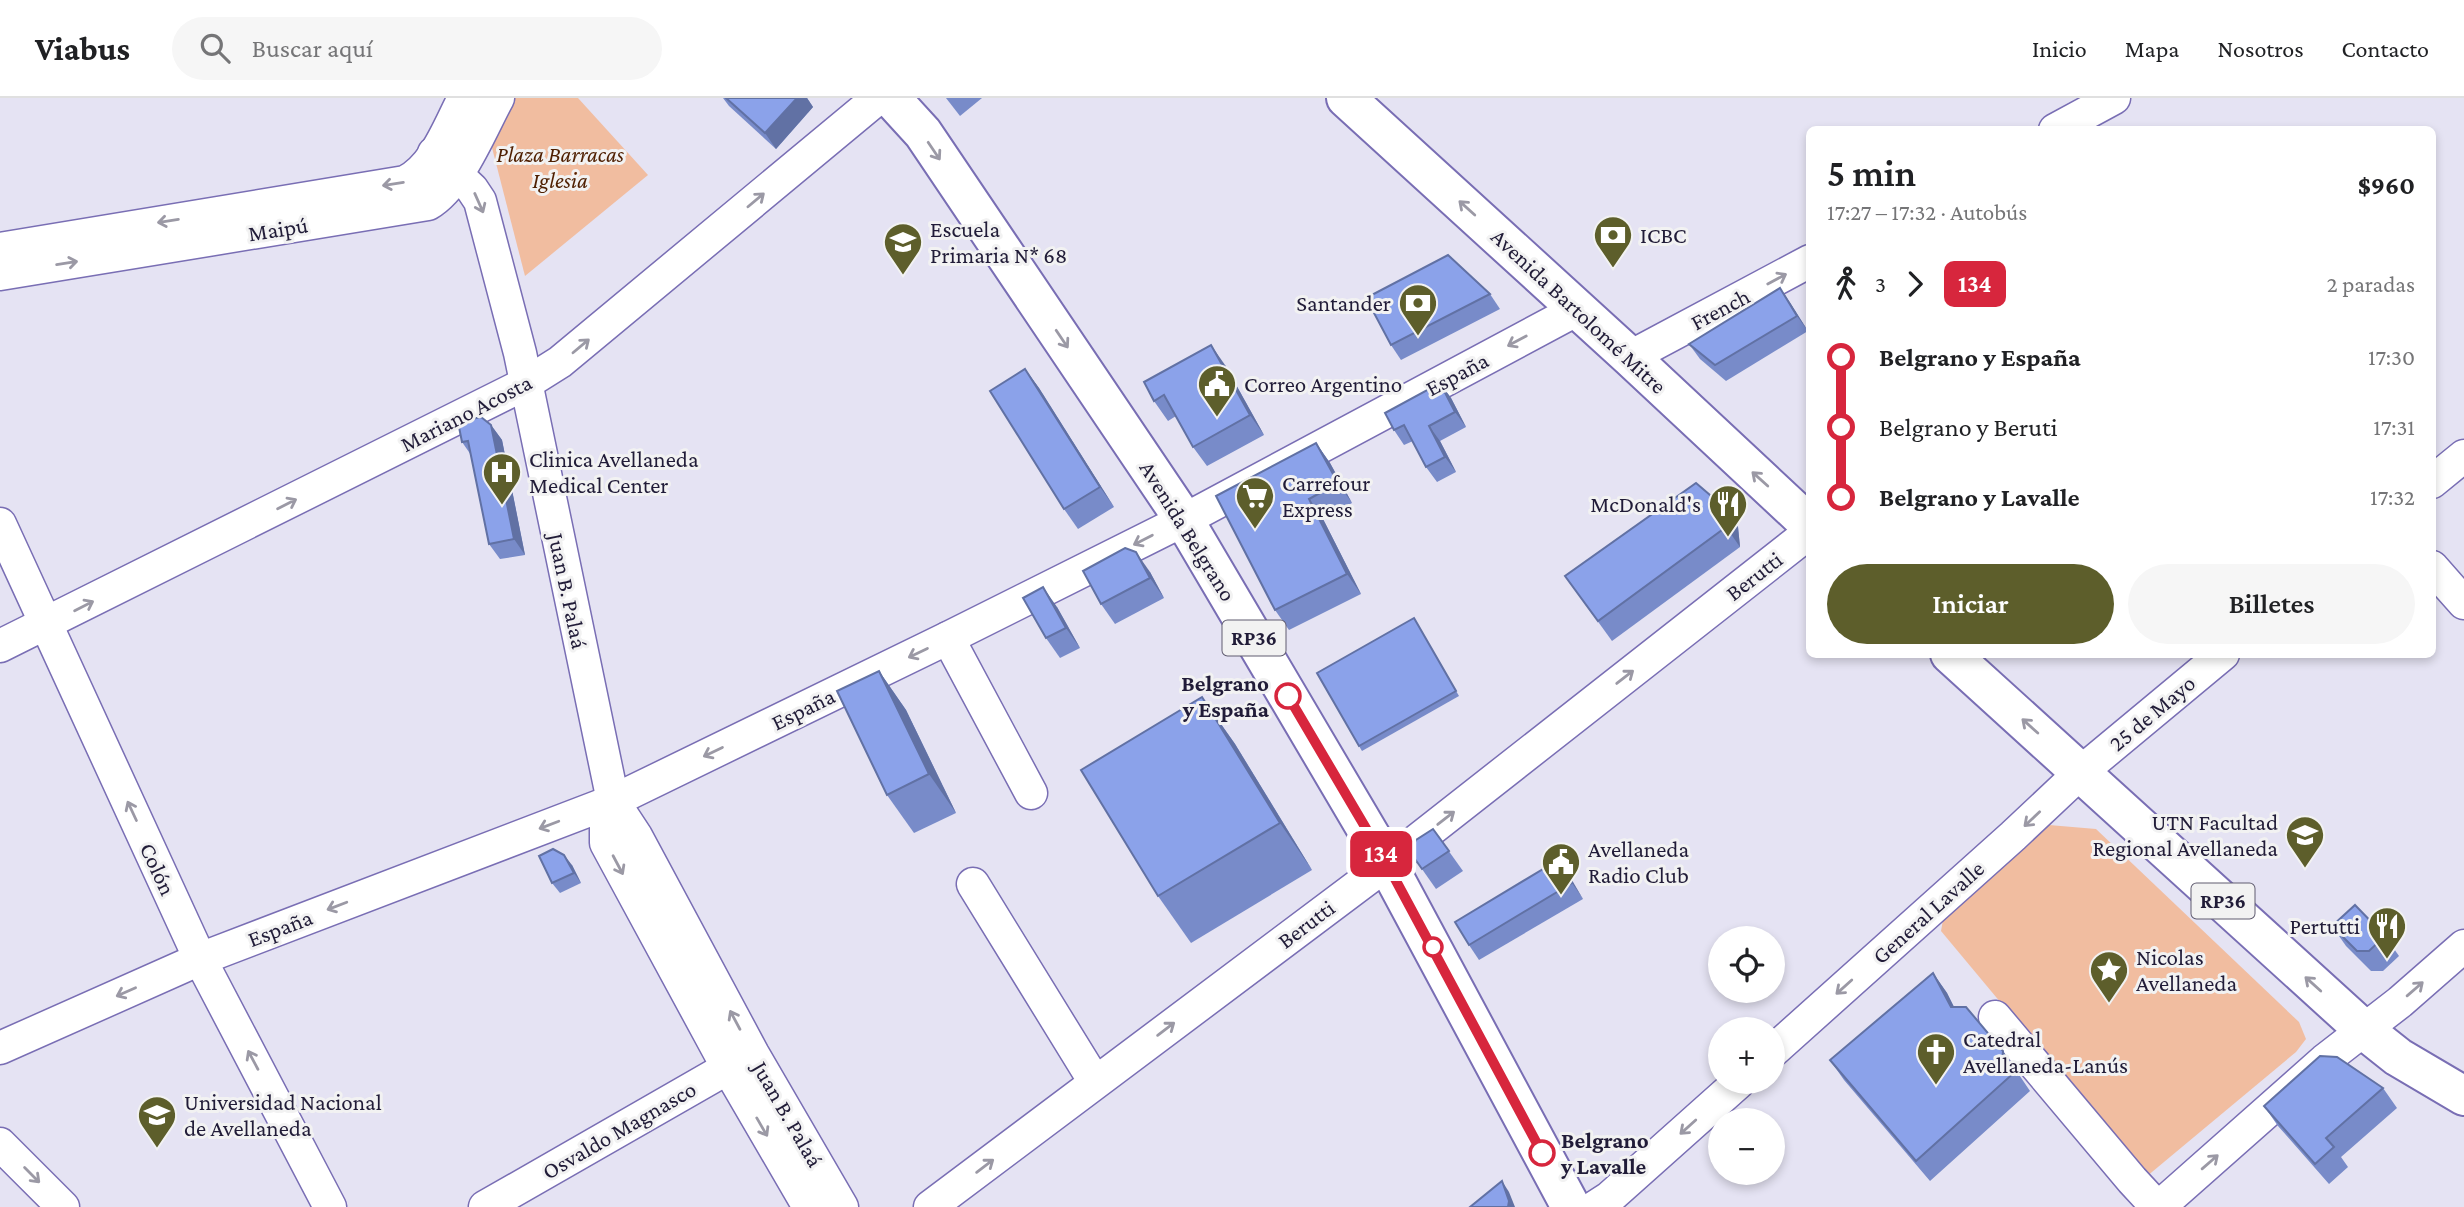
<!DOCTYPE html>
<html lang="es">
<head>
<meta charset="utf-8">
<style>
  :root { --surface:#fff; --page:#f6f6f6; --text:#202124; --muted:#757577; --line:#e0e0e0; --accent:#5d5e2b }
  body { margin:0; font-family:"Crimson Pro",serif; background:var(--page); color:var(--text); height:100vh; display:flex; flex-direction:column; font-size:26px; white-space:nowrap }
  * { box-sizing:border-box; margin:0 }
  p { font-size:23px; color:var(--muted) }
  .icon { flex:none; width:38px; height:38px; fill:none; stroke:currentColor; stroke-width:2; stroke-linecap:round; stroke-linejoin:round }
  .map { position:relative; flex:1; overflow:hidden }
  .sheet { position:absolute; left:1806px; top:28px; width:630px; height:532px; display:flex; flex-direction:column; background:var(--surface); border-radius:10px; box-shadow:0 4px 10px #0003 }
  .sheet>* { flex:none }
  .badge { padding:0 14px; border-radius:10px; font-size:24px; line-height:46px }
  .tools { position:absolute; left:1708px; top:828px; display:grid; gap:14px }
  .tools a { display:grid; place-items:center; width:77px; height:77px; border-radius:50%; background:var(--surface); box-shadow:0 4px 10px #0003; font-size:35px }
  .map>.badge { position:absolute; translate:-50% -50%; box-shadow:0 0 0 4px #fff }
  .legs { display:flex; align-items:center; gap:10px; height:77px; padding:0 21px; font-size:23px }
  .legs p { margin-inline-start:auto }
  .head { display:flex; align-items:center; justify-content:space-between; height:119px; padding:0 21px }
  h1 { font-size:38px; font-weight:600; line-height:52px }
  .primary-button { display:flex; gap:14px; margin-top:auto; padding:14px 21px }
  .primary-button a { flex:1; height:80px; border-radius:42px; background:var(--accent); color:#fff; font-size:28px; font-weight:600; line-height:80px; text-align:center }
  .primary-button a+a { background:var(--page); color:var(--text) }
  ul { padding:0 21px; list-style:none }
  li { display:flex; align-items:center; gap:24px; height:70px; font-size:26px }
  li i { display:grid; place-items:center; width:10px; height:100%; margin:0 9px; background:currentColor }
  li i::after { content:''; width:18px; height:18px; margin:-9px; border:5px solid; border-radius:50%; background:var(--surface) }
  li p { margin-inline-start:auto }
  li:first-child i { background:linear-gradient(#0000 50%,currentColor 0) }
  li:last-child i { background:linear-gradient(currentColor 50%,#0000 0) }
  header { display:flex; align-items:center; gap:42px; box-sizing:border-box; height:98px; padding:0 35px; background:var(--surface); border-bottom:2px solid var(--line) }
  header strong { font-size:33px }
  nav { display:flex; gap:38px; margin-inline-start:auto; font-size:24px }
  .search { width:490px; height:63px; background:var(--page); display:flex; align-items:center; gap:18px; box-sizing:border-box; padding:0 24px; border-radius:38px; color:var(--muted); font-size:26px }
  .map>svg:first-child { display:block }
  .green { fill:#f1bda0 }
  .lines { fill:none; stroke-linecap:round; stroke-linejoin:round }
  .minor-casing { stroke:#796eb4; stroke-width:35 }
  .major-casing { stroke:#796eb4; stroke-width:42 }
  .minor { stroke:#fff; stroke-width:32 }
  .major { stroke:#fff; stroke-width:38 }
  .wall { fill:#788bc9 }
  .shaded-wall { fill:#6171a4 }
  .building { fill:#8ba2ea; stroke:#6171a4; stroke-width:2 }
  .oneway { stroke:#9b99a5 }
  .line-1-casing { stroke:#fff; stroke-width:16 }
  .line-1 { stroke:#d7263d; stroke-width:10 }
  .stop-1-dot { fill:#fff; stroke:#d7263d; stroke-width:3.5 }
  .labels { text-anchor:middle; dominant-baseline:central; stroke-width:6; stroke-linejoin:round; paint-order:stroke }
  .shield { fill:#f2f2f2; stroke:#605c70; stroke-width:2 }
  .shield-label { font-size:21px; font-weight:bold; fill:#211c38 }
  .park-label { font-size:23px; font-style:italic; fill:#4f1f00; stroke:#f2f2f2 }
  .street-label { font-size:23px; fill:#211c38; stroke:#f2f2f2 }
  .poi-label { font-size:23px; fill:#211c38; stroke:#f2f2f2; text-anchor:start }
  .stop-label { font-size:23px; font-weight:bold; fill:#211c38; stroke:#f2f2f2; text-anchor:end }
</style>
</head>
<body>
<header>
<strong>Viabus</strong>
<div class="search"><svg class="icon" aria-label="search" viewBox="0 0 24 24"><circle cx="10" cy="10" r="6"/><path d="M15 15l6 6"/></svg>Buscar aquí</div>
<nav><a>Inicio</a><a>Mapa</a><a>Nosotros</a><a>Contacto</a></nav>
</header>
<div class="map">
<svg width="2464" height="1109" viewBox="0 0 2464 1109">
  <rect width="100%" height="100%" fill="#e5e3f3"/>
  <g class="green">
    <polygon points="513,0 578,0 648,77 525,178 489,38"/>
    <polygon points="2049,727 2096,731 2299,924 2306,941 2296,954 2146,1079 1941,833 1943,822"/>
  </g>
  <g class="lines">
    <g class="minor-casing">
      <g id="minor">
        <polyline points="2055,32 2114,0"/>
        <polyline points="434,55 472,91 480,103 520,255 613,703 636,738 753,956 842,1109"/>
        <path d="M0,151L405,84C435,70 449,28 464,0"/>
        <path d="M0,176L428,106C459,88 481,31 498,0"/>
        <polyline points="1630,259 1810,163"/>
        <polyline points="2432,384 2464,358"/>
        <polyline points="0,426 200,861 330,1109"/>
        <polyline points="2432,469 2464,505"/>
        <polyline points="948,540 1031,695"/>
        <polyline points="0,548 525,286 560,264 878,0"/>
        <polyline points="613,703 606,728 606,745 728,970 809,1109"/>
        <polyline points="973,786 1095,984"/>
        <polyline points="1995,919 2132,1082 2157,1109"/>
        <polyline points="0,950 200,861 613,703 948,540 1184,422 1578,211"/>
        <polyline points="1773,953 2013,738 2081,674 2223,556"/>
        <polyline points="0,1046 63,1109"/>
        <polyline points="485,1109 745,960"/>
        <polyline points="930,1109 1387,766 1810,434"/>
        <polyline points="1595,1109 1609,1100 1739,984"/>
        <polyline points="2159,1109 2325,962 2400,904 2464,848"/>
      </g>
    </g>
    <g class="major-casing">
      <g id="major">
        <polyline points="891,0 923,35 1184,422 1387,766 1571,1109"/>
        <polyline points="1346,0 1630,259 1810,427"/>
        <polyline points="1950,556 2364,932 2398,959 2464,998"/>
      </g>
    </g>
    <use href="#minor" class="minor"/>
    <use href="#major" class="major"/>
  </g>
  <g class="wall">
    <polygon points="723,0 807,0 813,9 776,51 729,8"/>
    <polygon points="946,0 982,0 960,18"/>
    <polygon points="1780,190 1808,233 1726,283 1700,261 1689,246"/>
    <polygon points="1490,196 1500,211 1401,262 1391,247"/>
    <polygon points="1225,267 1264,337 1207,368 1193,349 1176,318 1168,323 1154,303"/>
    <polygon points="1025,271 1039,290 1114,409 1078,431 1064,411"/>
    <polygon points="1440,285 1451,300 1466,329 1440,343 1456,374 1437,384 1426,369 1413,343 1404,347 1394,332"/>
    <polygon points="491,327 502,342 525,457 500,461 489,446 471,357 462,344"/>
    <polygon points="1316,345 1330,365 1352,405 1323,421 1361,496 1289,532 1275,512"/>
    <polygon points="1696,385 1738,429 1740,449 1612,543 1565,478"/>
    <polygon points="1150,474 1164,500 1115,526 1101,506"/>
    <polygon points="1057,509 1080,550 1060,560 1046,540"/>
    <polygon points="1417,525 1459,598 1362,653 1359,648"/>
    <polygon points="879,573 906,612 956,715 914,735 887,697"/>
    <polygon points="1202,599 1235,646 1312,772 1191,845 1158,798"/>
    <polygon points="1433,731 1463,773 1436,791 1410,754"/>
    <polygon points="1558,762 1583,801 1479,862 1469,847"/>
    <polygon points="572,767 581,785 560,795 552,785"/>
    <polygon points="2332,828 2385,838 2399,858 2383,873 2371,873 2346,848"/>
    <polygon points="1933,875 1947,895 1954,909 2003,953 2030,993 1930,1083 1844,982 1830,962"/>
    <polygon points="2383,990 2397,1010 2341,1059 2348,1069 2329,1086 2278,1028 2264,1008"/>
  </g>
  <g class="shaded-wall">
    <polygon points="797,0 807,0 813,9 776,51 765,35"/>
    <polygon points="1780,190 1791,206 1808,233 1797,218"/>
    <polygon points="1211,247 1225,267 1264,337 1250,317"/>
    <polygon points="1025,271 1039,290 1114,409 1100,389"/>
    <polygon points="1440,285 1451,300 1466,329 1455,314"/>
    <polygon points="491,327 502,342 525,457 514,441"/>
    <polygon points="1429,328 1440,343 1456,374 1445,359"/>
    <polygon points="1316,345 1330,365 1352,405 1338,385"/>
    <polygon points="1309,401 1323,421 1361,496 1347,476"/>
    <polygon points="1724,409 1738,429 1740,449 1726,429"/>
    <polygon points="1136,454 1150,474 1164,500 1150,480"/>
    <polygon points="1043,489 1057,509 1080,550 1066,530"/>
    <polygon points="879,573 906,612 956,715 929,676"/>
    <polygon points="1202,599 1235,646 1312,772 1280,725"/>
    <polygon points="564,757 572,767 581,785 574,775"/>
    <polygon points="1558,762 1569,777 1583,801 1572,785"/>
    <polygon points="1933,875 1947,895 1964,929 1951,909"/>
    <polygon points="2003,953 2016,973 2002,964"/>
    <polygon points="1502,1083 1509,1094 1515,1109 1508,1109"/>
  </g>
  <g class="building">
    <polygon points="726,0 797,0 765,35"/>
    <polygon points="1448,157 1490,196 1391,247 1366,200"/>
    <polygon points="1780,190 1797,218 1715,267 1689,246"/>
    <polygon points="1211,247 1250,317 1193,349 1164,297 1154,303 1144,284"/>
    <polygon points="1025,271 1100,389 1064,411 990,293"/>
    <polygon points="1440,285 1455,314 1429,328 1445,359 1426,369 1404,327 1394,332 1385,315"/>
    <polygon points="481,319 491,327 514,441 489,446 468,343 462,344 458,324"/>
    <polygon points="1316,345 1338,385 1309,401 1347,476 1275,512 1216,398"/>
    <polygon points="1696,385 1724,409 1726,429 1598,523 1565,478"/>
    <polygon points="1125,450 1136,454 1150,480 1101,506 1083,473"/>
    <polygon points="1043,489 1066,530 1046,540 1023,500"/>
    <polygon points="1414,520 1456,593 1359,648 1317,575"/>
    <polygon points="879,573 929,676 887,697 837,593"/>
    <polygon points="1202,599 1280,725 1158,798 1081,672"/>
    <polygon points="1433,731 1449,753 1422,771 1410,754 1416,742"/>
    <polygon points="553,751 564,757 574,775 552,785 539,758"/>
    <polygon points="1558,762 1572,785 1469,847 1455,824"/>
    <polygon points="2355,807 2385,838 2369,853 2357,853 2332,828"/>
    <polygon points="1933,875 1951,909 1966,909 2003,953 2002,964 2016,973 1916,1063 1830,962"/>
    <polygon points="2320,958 2337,959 2383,990 2326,1040 2334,1049 2315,1066 2264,1008"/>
    <polygon points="1502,1083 1509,1103 1508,1109 1470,1109"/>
  </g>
  <defs><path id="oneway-shaft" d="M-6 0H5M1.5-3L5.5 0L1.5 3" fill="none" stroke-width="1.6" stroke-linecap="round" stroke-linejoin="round" transform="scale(1.75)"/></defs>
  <g class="oneway">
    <use href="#oneway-shaft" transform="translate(934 53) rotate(56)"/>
    <use href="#oneway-shaft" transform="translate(393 86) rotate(171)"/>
    <use href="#oneway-shaft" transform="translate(756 102) rotate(-40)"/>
    <use href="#oneway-shaft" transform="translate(479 105) rotate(66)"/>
    <use href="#oneway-shaft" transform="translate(1467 110) rotate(-138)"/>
    <use href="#oneway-shaft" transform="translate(168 123) rotate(171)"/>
    <use href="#oneway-shaft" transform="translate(67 165) rotate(-9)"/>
    <use href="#oneway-shaft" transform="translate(1777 181) rotate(-28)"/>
    <use href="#oneway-shaft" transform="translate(1062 241) rotate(56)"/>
    <use href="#oneway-shaft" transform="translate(1517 243) rotate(152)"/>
    <use href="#oneway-shaft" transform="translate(581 248) rotate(-40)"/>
    <use href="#oneway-shaft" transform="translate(1760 381) rotate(-138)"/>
    <use href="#oneway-shaft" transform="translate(287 406) rotate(-27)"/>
    <use href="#oneway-shaft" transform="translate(1143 442) rotate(153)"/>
    <use href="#oneway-shaft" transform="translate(84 508) rotate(-27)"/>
    <use href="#oneway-shaft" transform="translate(918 555) rotate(154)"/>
    <use href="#oneway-shaft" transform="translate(1625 579) rotate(-38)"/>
    <use href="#oneway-shaft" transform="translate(2030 628) rotate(-138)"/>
    <use href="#oneway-shaft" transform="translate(713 654) rotate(154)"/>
    <use href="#oneway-shaft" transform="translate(132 713) rotate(-115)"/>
    <use href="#oneway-shaft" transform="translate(1446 720) rotate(-38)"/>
    <use href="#oneway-shaft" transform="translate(2032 721) rotate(137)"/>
    <use href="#oneway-shaft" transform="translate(549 727) rotate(159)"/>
    <use href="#oneway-shaft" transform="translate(618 767) rotate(62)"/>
    <use href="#oneway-shaft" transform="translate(337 808) rotate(159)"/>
    <use href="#oneway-shaft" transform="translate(2313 886) rotate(-138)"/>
    <use href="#oneway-shaft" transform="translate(1844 889) rotate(138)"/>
    <use href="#oneway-shaft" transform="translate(2415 891) rotate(-41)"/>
    <use href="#oneway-shaft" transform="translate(126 894) rotate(156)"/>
    <use href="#oneway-shaft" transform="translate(735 922) rotate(-118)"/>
    <use href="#oneway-shaft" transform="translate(1166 931) rotate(-37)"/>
    <use href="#oneway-shaft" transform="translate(253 962) rotate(-118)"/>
    <use href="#oneway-shaft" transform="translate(762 1029) rotate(60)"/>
    <use href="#oneway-shaft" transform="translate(1688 1029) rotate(138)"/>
    <use href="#oneway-shaft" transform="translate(2210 1064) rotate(-41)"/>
    <use href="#oneway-shaft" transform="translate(985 1068) rotate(-37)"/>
    <use href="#oneway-shaft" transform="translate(32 1077) rotate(45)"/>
  </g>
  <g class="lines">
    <g class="line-1-casing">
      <polyline id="line-1" points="1288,598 1387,766 1542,1055"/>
    </g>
    <use href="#line-1" class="line-1"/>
  </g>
  <defs>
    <g id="bank-pin" transform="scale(2.0125)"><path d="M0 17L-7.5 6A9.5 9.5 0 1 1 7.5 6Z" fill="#5d5e2b" stroke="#f2f2f2"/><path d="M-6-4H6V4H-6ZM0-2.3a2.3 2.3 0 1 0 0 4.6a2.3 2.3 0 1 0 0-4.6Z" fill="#fff"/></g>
    <g id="school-pin" transform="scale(2.0125)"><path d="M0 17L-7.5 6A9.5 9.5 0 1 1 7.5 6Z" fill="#5d5e2b" stroke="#f2f2f2"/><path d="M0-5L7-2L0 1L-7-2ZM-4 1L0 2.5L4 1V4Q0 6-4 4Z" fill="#fff"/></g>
    <g id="civic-pin" transform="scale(2.0125)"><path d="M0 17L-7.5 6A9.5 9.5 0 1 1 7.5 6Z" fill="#5d5e2b" stroke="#f2f2f2"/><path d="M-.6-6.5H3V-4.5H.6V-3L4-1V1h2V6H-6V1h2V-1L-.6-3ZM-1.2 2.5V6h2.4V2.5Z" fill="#fff"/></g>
    <g id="hospital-pin" transform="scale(2.0125)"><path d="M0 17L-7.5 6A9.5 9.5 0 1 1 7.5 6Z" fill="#5d5e2b" stroke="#f2f2f2"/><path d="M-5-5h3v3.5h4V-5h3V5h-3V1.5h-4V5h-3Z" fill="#fff"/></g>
    <g id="supermarket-pin" transform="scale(2.0125)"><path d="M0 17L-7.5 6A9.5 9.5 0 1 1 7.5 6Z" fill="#5d5e2b" stroke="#f2f2f2"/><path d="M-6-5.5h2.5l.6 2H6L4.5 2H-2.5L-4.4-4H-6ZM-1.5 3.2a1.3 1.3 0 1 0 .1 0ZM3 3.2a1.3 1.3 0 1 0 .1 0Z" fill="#fff"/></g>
    <g id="restaurant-pin" transform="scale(2.0125)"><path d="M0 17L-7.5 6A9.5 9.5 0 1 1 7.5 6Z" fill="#5d5e2b" stroke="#f2f2f2"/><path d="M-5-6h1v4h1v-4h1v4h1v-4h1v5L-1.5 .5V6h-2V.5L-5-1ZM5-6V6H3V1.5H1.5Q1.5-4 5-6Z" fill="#fff"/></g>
    <g id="university-pin" transform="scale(2.0125)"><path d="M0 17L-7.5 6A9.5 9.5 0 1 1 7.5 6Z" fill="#5d5e2b" stroke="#f2f2f2"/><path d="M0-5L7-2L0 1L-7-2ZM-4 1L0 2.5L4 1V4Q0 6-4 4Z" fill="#fff"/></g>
    <g id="sight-pin" transform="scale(2.0125)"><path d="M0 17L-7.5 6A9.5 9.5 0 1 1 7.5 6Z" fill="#5d5e2b" stroke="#f2f2f2"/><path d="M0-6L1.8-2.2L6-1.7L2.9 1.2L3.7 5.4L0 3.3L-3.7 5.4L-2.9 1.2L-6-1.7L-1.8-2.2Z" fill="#fff"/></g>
    <g id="church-pin" transform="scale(2.0125)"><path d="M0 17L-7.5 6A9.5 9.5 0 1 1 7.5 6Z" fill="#5d5e2b" stroke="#f2f2f2"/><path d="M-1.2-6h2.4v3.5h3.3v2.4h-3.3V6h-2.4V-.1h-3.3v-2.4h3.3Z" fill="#fff"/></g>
  </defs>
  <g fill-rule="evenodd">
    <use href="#bank-pin" x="1613" y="137"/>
    <use href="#school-pin" x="903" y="144"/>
    <use href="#bank-pin" x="1418" y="205"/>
    <use href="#civic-pin" x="1217" y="286"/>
    <use href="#hospital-pin" x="502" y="374"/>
    <use href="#supermarket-pin" x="1255" y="398"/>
    <use href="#restaurant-pin" x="1728" y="406"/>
    <use href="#university-pin" x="2305" y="737"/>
    <use href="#civic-pin" x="1561" y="764"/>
    <use href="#restaurant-pin" x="2387" y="828"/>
    <use href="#sight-pin" x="2109" y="872"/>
    <use href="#church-pin" x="1936" y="954"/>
    <use href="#university-pin" x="157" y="1017"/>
  </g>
  <g class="stop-1-dot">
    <circle cx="1288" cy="598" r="12"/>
    <circle cx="1433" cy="849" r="9"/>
    <circle cx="1542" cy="1055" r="12"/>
  </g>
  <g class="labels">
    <g class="shield">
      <rect x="1222.5" y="522.5" width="63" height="35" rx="5"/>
      <rect x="2191.5" y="785.5" width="63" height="35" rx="5"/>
    </g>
    <g class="shield-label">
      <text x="1254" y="540">RP36</text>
      <text x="2223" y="803">RP36</text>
    </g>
    <g class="park-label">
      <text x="560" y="56">Plaza Barracas<tspan x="560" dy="26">Iglesia</tspan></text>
    </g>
    <g class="street-label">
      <text transform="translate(278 131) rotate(-9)">Maipú</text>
      <text transform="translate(1720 211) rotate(-28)">French</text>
      <text transform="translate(1579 213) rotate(43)">Avenida Bartolomé Mitre</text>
      <text transform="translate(1457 276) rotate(-28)">España</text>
      <text transform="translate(466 315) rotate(-27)">Mariano Acosta</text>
      <text transform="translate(1188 433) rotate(58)">Avenida Belgrano</text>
      <text transform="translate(1754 478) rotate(-38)">Berutti</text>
      <text transform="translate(568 493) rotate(78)">Juan B. Palaá</text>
      <text transform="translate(803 611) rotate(-26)">España</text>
      <text transform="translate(2152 615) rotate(-40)">25 de Mayo</text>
      <text transform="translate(158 771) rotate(65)">Colón</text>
      <text transform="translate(1928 814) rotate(-42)">General Lavalle</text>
      <text transform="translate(1306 826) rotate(-37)">Berutti</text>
      <text transform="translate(280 830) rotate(-21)">España</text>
      <text transform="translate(788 1016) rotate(60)">Juan B. Palaá</text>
      <text transform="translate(619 1032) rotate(-30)">Osvaldo Magnasco</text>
    </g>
    <g class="poi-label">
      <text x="930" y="131">Escuela<tspan x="930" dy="26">Primaria N* 68</tspan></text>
      <text x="1640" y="137">ICBC</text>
      <text x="1391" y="205" text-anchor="end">Santander</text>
      <text x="1244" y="286">Correo Argentino</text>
      <text x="529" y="361">Clinica Avellaneda<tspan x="529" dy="26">Medical Center</tspan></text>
      <text x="1282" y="385">Carrefour<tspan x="1282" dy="26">Express</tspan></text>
      <text x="1701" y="406" text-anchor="end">McDonald's</text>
      <text x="2278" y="724" text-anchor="end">UTN Facultad<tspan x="2278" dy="26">Regional Avellaneda</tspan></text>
      <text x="1588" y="751">Avellaneda<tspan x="1588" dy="26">Radio Club</tspan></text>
      <text x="2360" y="828" text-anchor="end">Pertutti</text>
      <text x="2136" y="859">Nicolas<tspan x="2136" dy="26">Avellaneda</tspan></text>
      <text x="1963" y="941">Catedral<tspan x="1963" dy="26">Avellaneda-Lanús</tspan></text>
      <text x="184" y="1004">Universidad Nacional<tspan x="184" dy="26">de Avellaneda</tspan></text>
    </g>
    <g class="stop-label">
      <text x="1269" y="585">Belgrano<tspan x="1269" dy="26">y España</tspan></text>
      <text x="1561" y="1042" text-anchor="start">Belgrano<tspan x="1561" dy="26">y Lavalle</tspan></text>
    </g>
  </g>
</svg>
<div class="tools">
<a><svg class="icon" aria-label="locate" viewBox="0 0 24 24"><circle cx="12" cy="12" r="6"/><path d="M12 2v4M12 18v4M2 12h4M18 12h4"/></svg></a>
<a>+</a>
<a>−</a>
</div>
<b class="badge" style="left:1381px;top:756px;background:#d7263d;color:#fff">134</b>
<section class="sheet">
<div class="head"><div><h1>5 min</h1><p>17:27 – 17:32 · Autobús</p></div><b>$960</b></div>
<div class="legs"><svg class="icon" aria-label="walk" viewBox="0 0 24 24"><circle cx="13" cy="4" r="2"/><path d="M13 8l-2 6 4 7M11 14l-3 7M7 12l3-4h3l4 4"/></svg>3<svg class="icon" aria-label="forward" viewBox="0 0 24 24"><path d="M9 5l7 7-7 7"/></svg><b class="badge" style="background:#d7263d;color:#fff">134</b><p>2 paradas</p></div>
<ul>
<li><i style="color:#d7263d"></i><b>Belgrano y España</b><p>17:30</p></li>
<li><i style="color:#d7263d"></i><span>Belgrano y Beruti</span><p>17:31</p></li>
<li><i style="color:#d7263d"></i><b>Belgrano y Lavalle</b><p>17:32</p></li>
</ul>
<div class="primary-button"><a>Iniciar</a><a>Billetes</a></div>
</section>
</div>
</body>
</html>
